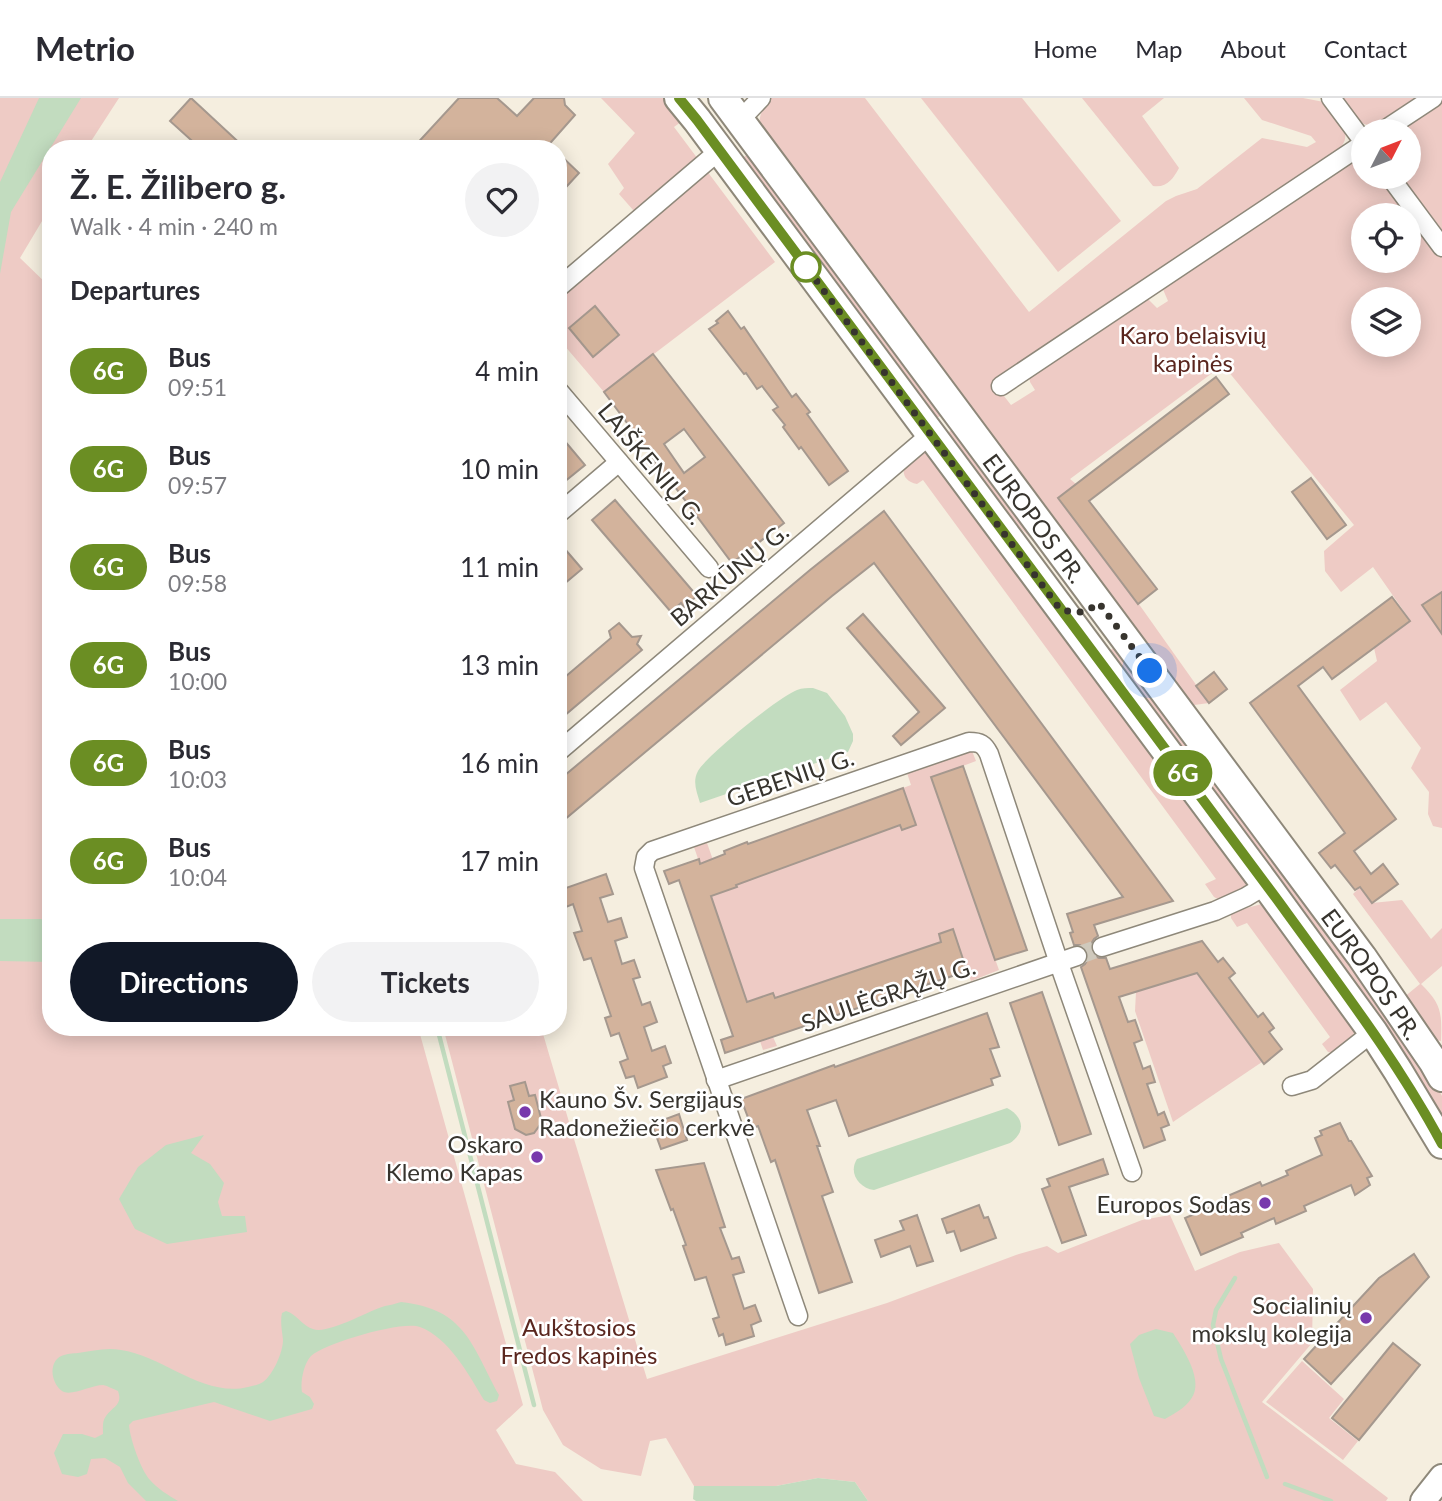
<!DOCTYPE html>
<html lang="en">
<head>
<meta charset="utf-8">
<style>
  :root { --surface:#fff; --page:#f2f2f3; --text:#2b2b33; --muted:#7c7c81; --line:#e1e1e2; --accent:#111827 }
  body { margin:0; font-family:Lato,sans-serif; background:var(--page); color:var(--text); height:100vh; display:flex; flex-direction:column; font-size:26px; white-space:nowrap }
  * { box-sizing:border-box; margin:0 }
  p { font-size:23px; color:var(--muted) }
  .icon { flex:none; width:38px; height:38px; fill:none; stroke:currentColor; stroke-width:2; stroke-linecap:round; stroke-linejoin:round }
  .map { position:relative; flex:1; overflow:hidden }
  .sheet { position:absolute; left:42px; top:42px; width:525px; height:896px; display:flex; flex-direction:column; background:var(--surface); border-radius:28px; box-shadow:0 4px 18px #0003 }
  .sheet>* { flex:none }
  .badge { padding:0 14px; border-radius:23px; font-size:24px; line-height:46px }
  .needle { width:46px; rotate:48deg }
  .controls { position:absolute; left:1351px; top:21px; display:grid; gap:14px }
  .controls a { display:grid; place-items:center; width:70px; height:70px; border-radius:50%; background:var(--surface); box-shadow:0 4px 18px #0003; font-size:35px }
  .you { position:absolute; width:35px; height:35px; margin:-18px; border:5px solid #fff; border-radius:50%; background:#1a73e8; box-shadow:0 0 0 10px #1a73e833 }
  .map>.badge { position:absolute; translate:-50% -50%; box-shadow:0 0 0 4px #fff }
  h2 { padding:0 28px; font-size:26px; line-height:63px }
  .round { display:grid; place-items:center; flex:none; width:74px; height:74px; border-radius:37px; background:var(--page) }
  .headline { display:flex; align-items:center; justify-content:space-between; height:119px; padding:0 28px }
  h1 { font-size:33px; font-weight:700; line-height:52px }
  .button { display:flex; gap:14px; margin-top:auto; padding:14px 28px }
  .button a { flex:1; height:80px; border-radius:42px; background:var(--accent); color:#fff; font-size:28px; font-weight:700; line-height:80px; text-align:center }
  .button a+a { background:var(--page); color:var(--text) }
  ul { padding:0; list-style:none }
  li { display:flex; align-items:center; gap:21px; height:98px; padding:0 28px }
  li div { flex:1 }
  li b { display:block; font-size:26px }
  li em { font-style:normal }
  li .badge { min-width:77px; font-weight:700; text-align:center }
  header { display:flex; align-items:center; gap:42px; box-sizing:border-box; height:98px; padding:0 35px; background:var(--surface); border-bottom:2px solid var(--line) }
  header strong { font-size:33px }
  nav { display:flex; gap:38px; margin-inline-start:auto; font-size:24px }
  .map>svg:first-child { display:block }
  .green { fill:#eecbc5; fill-rule:evenodd }
  .water { fill:#c2dcbf }
  .lines { fill:none; stroke-linecap:round; stroke-linejoin:round }
  .stream { stroke:#c2dcbf; stroke-width:4.5 }
  .building { fill:#d3b39c; stroke:#a5988e; stroke-width:2; fill-rule:evenodd }
  .street-tunnel { stroke:#cfc9bc; stroke-width:18; stroke-dasharray:18 9; stroke-linecap:butt }
  .street-casing { stroke:#8e887a; stroke-width:21 }
  .secondary-casing { stroke:#8e887a; stroke-width:28 }
  .primary-casing { stroke:#8e887a; stroke-width:32 }
  .street { stroke:#fff; stroke-width:18 }
  .secondary { stroke:#fff; stroke-width:24 }
  .primary { stroke:#fff; stroke-width:28 }
  .line-casing { stroke:#fff; stroke-width:16 }
  .line { stroke:#6b8e23; stroke-width:10 }
  .walk { stroke:#37342e; stroke-width:7; stroke-dasharray:0 12.6 }
  .stop-dot { fill:#fff; stroke:#6b8e23; stroke-width:3.5 }
  .poi-dot { fill:#7838ac; stroke:#fff; stroke-width:2.5 }
  .labels { text-anchor:middle; dominant-baseline:central; stroke-width:5; stroke-linejoin:round; paint-order:stroke }
  .park-label { font-size:24px; fill:#5a261e; stroke:#fff }
  .street-label { font-size:24px; fill:#37342e; stroke:#fff }
  .poi-label { font-size:24px; fill:#37342e; stroke:#fff; text-anchor:end }
</style>
</head>
<body>
<header>
<strong>Metrio</strong>
<nav><a>Home</a><a>Map</a><a>About</a><a>Contact</a></nav>
</header>
<div class="map">
<svg width="1442" height="1403" viewBox="0 0 1442 1403">
  <rect width="100%" height="100%" fill="#f5eedf"/>
  <g class="green">
    <polygon points="0,0 119,0 86,51 51,51 51,108 20,160 51,190 51,929 418,929 523,1307 496,1332 516,1366 555,1374 583,1403 0,1403"/>
    <polygon points="601,0 667,0 685,21 674,29 775,164 604,294 558,240 558,190 641,121 619,96 624,90 608,66 635,35"/>
    <path d="M771,0H865L1029,214L1166,103L1176,98L1197,91L1262,40L1307,49L1316,44L1311,38L1262,22L1244,0H1303L1324,4C1332,15 1352,32 1343,46C1341,50 1337,52 1334,54L993,284L1011,307L1035,292L1030,284L1029,277L1145,198L1157,210L1168,203L1162,189L1346,64L1356,61L1363,62V79H1382L1442,160V502L1438,497L1422,508L1442,536V730L1433,728L1428,716L1429,694L1411,670L1421,650L1386,604L1360,623L1340,592L1377,563L1374,550L1410,522L1373,469L1341,494L1325,473L1324,453L1354,427L1223,267L1070,381L1076,386L1058,400L1136,502L1209,605L1187,608L760,30C758,18 763,8 771,0ZM1363,117H1409V163H1363ZM1363,201H1409V247H1363Z"/>
    <polygon points="921,0 1022,0 1121,123 1058,174"/>
    <path d="M1082,0H1164L1142,18L1179,70C1173,81 1167,90 1153,88Z"/>
    <path d="M1341,0H1421C1406,10 1376,39 1358,22C1352,16 1347,7 1341,0Z"/>
    <polygon points="1442,4 1442,132 1402,79 1409,79 1409,33 1398,33"/>
    <polygon points="751,56 943,315 939,319 934,319 743,61 745,58"/>
    <polygon points="954,332 1078,500 1072,496 1032,442 978,385 947,337 950,333"/>
    <path d="M926,353L1248,783L1242,793L1220,802L1214,799L1205,786L1216,781L923,382L917,386C893,381 905,356 926,353Z"/>
    <polygon points="1119,546 1430,975 1442,998 1442,1029 1105,556"/>
    <polygon points="972,653 976,663 931,680 999,872 971,883 953,832 941,844 775,900 773,939 777,948 763,952 694,749 707,745 724,793 737,789 734,780 900,727 903,732 916,727 903,690 911,687 907,675"/>
    <path d="M1360,789L1372,805L1402,802L1431,841L1442,830V868L1421,886C1441,906 1442,913 1441,943L1436,942L1403,900L1420,886L1353,796Z"/>
    <polygon points="1262,806 1268,808 1355,933 1351,941 1334,955 1328,954 1322,946 1330,939 1247,825 1237,829 1231,820 1231,815 1235,813"/>
    <polygon points="1197,875 1262,964 1173,1024 1135,913 1136,894"/>
    <polygon points="443,929 541,929 574,1041 647,1281 887,1205 1019,1156 1047,1148 1058,1155 1142,1122 1170,1117 1195,1173 1240,1154 1279,1145 1313,1191 1312,1245 1262,1304 1388,1400 1386,1403 868,1403 855,1384 818,1380 776,1388 694,1388 666,1340 650,1343 641,1378 601,1371 563,1347 543,1312"/>
    <polygon points="1302,1263 1344,1301 1329,1320 1358,1343 1343,1362 1266,1304"/>
  </g>
  <g class="water">
    <polygon points="39,0 81,0 11,114 0,176 0,84"/>
    <path d="M813,590L827,595L845,618L853,636V643L848,654L700,705C697,694 692,684 698,673C706,658 780,598 797,592C802,590 808,590 813,590Z"/>
    <polygon points="0,821 41,821 51,824 51,864 0,863"/>
    <path d="M1007,1010C1024,1019 1026,1034 1010,1045L874,1092C859,1090 848,1075 857,1061Z"/>
    <polygon points="204,1037 191,1055 210,1066 224,1085 218,1104 222,1118 245,1118 247,1134 167,1146 135,1131 119,1101 138,1069 166,1047"/>
    <path d="M401,1204C466,1211 472,1248 499,1297L497,1303L490,1305L484,1302C469,1277 449,1240 420,1229C403,1222 325,1245 311,1258C304,1265 300,1284 302,1294L310,1299L314,1306L312,1311L270,1323L214,1304L133,1323L129,1327C130,1341 141,1372 150,1382C158,1391 168,1397 178,1403H146L128,1385L120,1369L105,1360L91,1361L87,1376L78,1379L62,1376L54,1355L63,1336H82L95,1340L103,1336C103,1330 102,1323 106,1318C113,1308 123,1307 118,1293C113,1291 108,1288 103,1287C91,1287 71,1299 62,1293C55,1288 51,1277 53,1269C56,1256 67,1256 78,1255C92,1253 107,1249 121,1252C163,1258 204,1300 248,1289C253,1288 258,1287 263,1284C273,1277 283,1254 283,1242C282,1232 280,1224 282,1215L286,1213C297,1216 302,1228 313,1231C327,1237 368,1213 385,1208C390,1207 395,1206 401,1204Z"/>
    <path d="M1156,1231L1173,1235C1183,1251 1205,1283 1191,1301C1185,1310 1174,1316 1165,1321L1154,1318L1139,1280L1130,1246L1139,1237Z"/>
    <polygon points="818,1380 855,1384 868,1403 696,1403 693,1401 694,1388 776,1388"/>
  </g>
  <g class="lines">
    <g class="stream">
      <polyline points="437,929 534,1307"/>
      <polyline points="1235,1180 1216,1212 1213,1227 1221,1261 1267,1379"/>
      <polyline points="1285,1386 1331,1403"/>
    </g>
  </g>
  <g class="building">
    <polygon points="191,0 246,51 201,51 170,23"/>
    <polygon points="459,0 497,0 517,18 534,0 564,0 565,7 575,17 545,51 412,51"/>
    <polygon points="558,55 579,75 558,98"/>
    <polygon points="595,208 619,237 593,259 569,230"/>
    <polygon points="728,213 741,231 744,229 792,299 796,296 810,314 807,316 848,373 829,387 801,349 799,351 783,329 785,327 773,312 778,309 762,288 757,291 746,275 744,276 709,231 718,225 716,223"/>
    <path d="M653,256L784,425L732,465L666,377L661,381L651,367L656,364L604,294ZM684,331L705,359L684,375L664,346Z"/>
    <polygon points="1216,279 1229,296 1089,403 1157,491 1138,506 1058,400"/>
    <polygon points="558,335 585,367 558,389"/>
    <polygon points="1311,380 1346,427 1327,441 1292,394"/>
    <polygon points="615,402 697,498 684,509 681,505 671,514 592,422"/>
    <polygon points="884,413 1173,803 1094,827 1098,838 1094,841 1091,846 1091,852 1094,857 1099,860 1106,860 1110,871 1202,843 1218,864 1223,860 1235,875 1229,880 1258,919 1263,915 1274,930 1269,934 1282,951 1264,966 1197,875 1119,899 1128,924 1135,922 1142,942 1134,945 1143,971 1150,968 1155,984 1147,986 1158,1017 1164,1014 1169,1027 1161,1030 1165,1042 1144,1050 1081,869 1085,866 1088,861 1087,854 1080,847 1074,847 1070,835 1073,834 1067,816 1123,799 874,465 832,498 558,727 558,683 810,472"/>
    <polygon points="558,443 582,471 558,491"/>
    <polygon points="1442,494 1442,536 1422,507"/>
    <polygon points="1392,499 1410,523 1332,581 1323,569 1298,588 1396,721 1354,753 1371,776 1383,766 1398,786 1372,805 1360,789 1355,792 1335,767 1331,770 1319,755 1345,735 1250,605"/>
    <polygon points="863,516 945,610 901,647 893,638 919,614 847,530"/>
    <polygon points="619,525 632,539 641,538 637,546 642,552 558,623 558,585 611,540 609,533"/>
    <polygon points="1214,574 1227,591 1209,605 1196,588"/>
    <polygon points="963,668 1027,852 995,862 931,679"/>
    <polygon points="903,690 916,727 902,732 900,727 736,787 737,789 711,798 747,904 773,895 775,900 941,844 939,836 953,831 967,873 725,955 721,942 733,938 679,782 669,786 664,773 699,761 700,766 725,756 724,753 747,744 748,746"/>
    <polygon points="606,776 613,796 600,800 608,824 621,820 627,839 615,843 622,866 634,862 640,879 633,881 642,907 650,904 657,924 644,929 652,953 665,948 671,965 663,968 667,979 638,990 634,978 626,980 620,964 628,961 619,935 611,938 605,920 611,918 591,860 584,862 574,835 582,833 573,806 566,809 560,792"/>
    <polygon points="1042,894 1091,1036 1059,1047 1010,905"/>
    <polygon points="987,915 999,949 990,951 1000,978 991,981 993,987 849,1038 836,1002 807,1012 820,1048 817,1048 833,1094 822,1098 852,1184 819,1195 775,1062 771,1064 758,1028 752,1030 741,1001 834,967 835,969"/>
    <polygon points="525,984 529,998 535,997 542,1024 534,1035 526,1037 515,1031 508,1004 514,1002 510,988"/>
    <polygon points="679,1016 687,1042 661,1051 652,1026"/>
    <polygon points="1340,1025 1349,1043 1351,1043 1372,1078 1367,1080 1370,1087 1355,1097 1351,1087 1304,1108 1306,1113 1276,1126 1274,1120 1241,1135 1243,1139 1201,1157 1185,1120 1225,1103 1223,1100 1260,1084 1262,1088 1288,1077 1286,1073 1322,1057 1315,1040 1322,1037 1320,1033"/>
    <polygon points="1103,1061 1108,1076 1069,1089 1086,1137 1062,1145 1042,1091 1050,1088 1047,1081"/>
    <polygon points="704,1065 725,1129 720,1130 732,1161 739,1159 744,1174 733,1177 744,1211 755,1207 761,1223 751,1227 754,1238 726,1247 723,1236 719,1238 713,1221 719,1219 706,1179 695,1182 683,1148 686,1147 673,1111 671,1112 656,1072"/>
    <polygon points="979,1107 984,1120 988,1119 996,1140 961,1153 954,1133 947,1135 942,1121"/>
    <polygon points="917,1117 933,1163 917,1168 910,1148 881,1159 875,1142 904,1132 900,1123"/>
    <polygon points="1414,1156 1429,1179 1331,1286 1304,1261 1379,1180"/>
    <polygon points="1393,1245 1420,1267 1359,1342 1332,1320"/>
  </g>
  <g class="lines">
    <polyline class="street-tunnel" points="1077,858 1102,849"/>
    <g class="street-casing">
      <g id="street">
        <polyline points="1331,0 1363,43"/>
        <polyline points="740,22 761,0"/>
        <polyline points="1383,33 1433,0"/>
        <polyline points="1390,79 1442,149"/>
        <polyline points="558,190 720,52"/>
        <polyline points="1001,288 1363,46"/>
        <polyline points="558,292 709,470"/>
        <polyline points="558,416 619,364"/>
        <polyline points="558,654 931,336"/>
        <polyline points="1102,849 1215,813 1246,799 1266,787"/>
        <polyline points="716,982 1077,858"/>
        <polyline points="1292,988 1312,982 1373,934"/>
        <path d="M798,1218L644,770L646,759L652,753L969,644C980,644 984,646 989,656L1062,874L1132,1074"/>
      </g>
    </g>
    <g class="secondary-casing">
      <polyline id="secondary" points="1423,1403 1442,1379"/>
    </g>
    <g class="primary-casing">
      <g id="primary">
        <polyline points="679,0 697,22 1266,787 1373,934 1398,973 1442,1046"/>
        <path id="s1" d="M723,0L1362,859L1433,963L1442,979"/>
      </g>
    </g>
    <use href="#street" class="street"/>
    <use href="#secondary" class="secondary"/>
    <use href="#primary" class="primary"/>
  </g>
  <g class="lines">
    <g class="line-casing">
      <path id="line" d="M679,0L697,22L1279,804C1336,883 1396,960 1442,1046"/>
    </g>
    <use href="#line" class="line"/>
    <path class="walk" d="M806,169L804,166L1060,511C1078,516 1084,516 1099,505L1150,573"/>
  </g>
  <circle class="stop-dot" cx="806" cy="169" r="14"/>
  <g class="poi-dot">
    <circle cx="525" cy="1014" r="7"/>
    <circle cx="537" cy="1059" r="7"/>
    <circle cx="1265" cy="1105" r="7"/>
    <circle cx="1366" cy="1220" r="7"/>
  </g>
  <g class="labels">
    <g class="park-label">
      <text x="1193" y="236">Karo belaisvių<tspan x="1193" dy="28">kapinės</tspan></text>
      <text x="579" y="1228">Aukštosios<tspan x="579" dy="28">Fredos kapinės</tspan></text>
    </g>
    <g class="street-label">
      <text transform="translate(652 365) rotate(50)">LAIŠKENIŲ G.</text>
      <text stroke="none"><textPath href="#s1" startOffset="523">EUROPOS PR.</textPath></text>
      <text transform="translate(729 476) rotate(-40)">BARKŪNŲ G.</text>
      <text transform="translate(790 679) rotate(-19)">GEBENIŲ G.</text>
      <text stroke="none"><textPath href="#s1" startOffset="1090">EUROPOS PR.</textPath></text>
      <text transform="translate(888 896) rotate(-19)">SAULĖGRĄŽŲ G.</text>
    </g>
    <g class="poi-label">
      <text x="539" y="1000" text-anchor="start">Kauno Šv. Sergijaus<tspan x="539" dy="28">Radonežiečio cerkvė</tspan></text>
      <text x="523" y="1045">Oskaro<tspan x="523" dy="28">Klemo Kapas</tspan></text>
      <text x="1251" y="1105">Europos Sodas</text>
      <text x="1352" y="1206">Socialinių<tspan x="1352" dy="28">mokslų kolegija</tspan></text>
    </g>
  </g>
</svg>
<div class="controls">
<a><svg class="needle" viewBox="-14 -14 28 28"><path d="M0-13l5 13h-10z" fill="#e53935"/><path d="M0 13l5-13h-10z" fill="#7c7c81"/></svg></a>
<a><svg class="icon" aria-label="locate" viewBox="0 0 24 24"><circle cx="12" cy="12" r="6"/><path d="M12 2v4M12 18v4M2 12h4M18 12h4"/></svg></a>
<a><svg class="icon" aria-label="layers" viewBox="0 0 24 24"><path d="M12 4l9 5-9 5-9-5zM3 14l9 5 9-5"/></svg></a>
</div>
<div class="you" style="left:1150px;top:573px"></div>
<b class="badge" style="left:1183px;top:675px;background:#6b8e23;color:#fff">6G</b>
<section class="sheet">
<div class="headline"><div><h1>Ž. E. Žilibero g.</h1><p>Walk · 4 min · 240 m</p></div><a class="round"><svg class="icon" aria-label="heart" viewBox="0 0 24 24"><path d="M12 20l-8-8c-3-5 5-10 8-4 3-6 11-1 8 4z"/></svg></a></div>
<h2>Departures</h2>
<ul>
<li><span class="badge" style="background:#6b8e23;color:#fff">6G</span><div><b>Bus</b><p>09:51</p></div><em>4 min</em></li>
<li><span class="badge" style="background:#6b8e23;color:#fff">6G</span><div><b>Bus</b><p>09:57</p></div><em>10 min</em></li>
<li><span class="badge" style="background:#6b8e23;color:#fff">6G</span><div><b>Bus</b><p>09:58</p></div><em>11 min</em></li>
<li><span class="badge" style="background:#6b8e23;color:#fff">6G</span><div><b>Bus</b><p>10:00</p></div><em>13 min</em></li>
<li><span class="badge" style="background:#6b8e23;color:#fff">6G</span><div><b>Bus</b><p>10:03</p></div><em>16 min</em></li>
<li><span class="badge" style="background:#6b8e23;color:#fff">6G</span><div><b>Bus</b><p>10:04</p></div><em>17 min</em></li>
</ul>
<div class="button"><a>Directions</a><a>Tickets</a></div>
</section>
</div>
</body>
</html>
